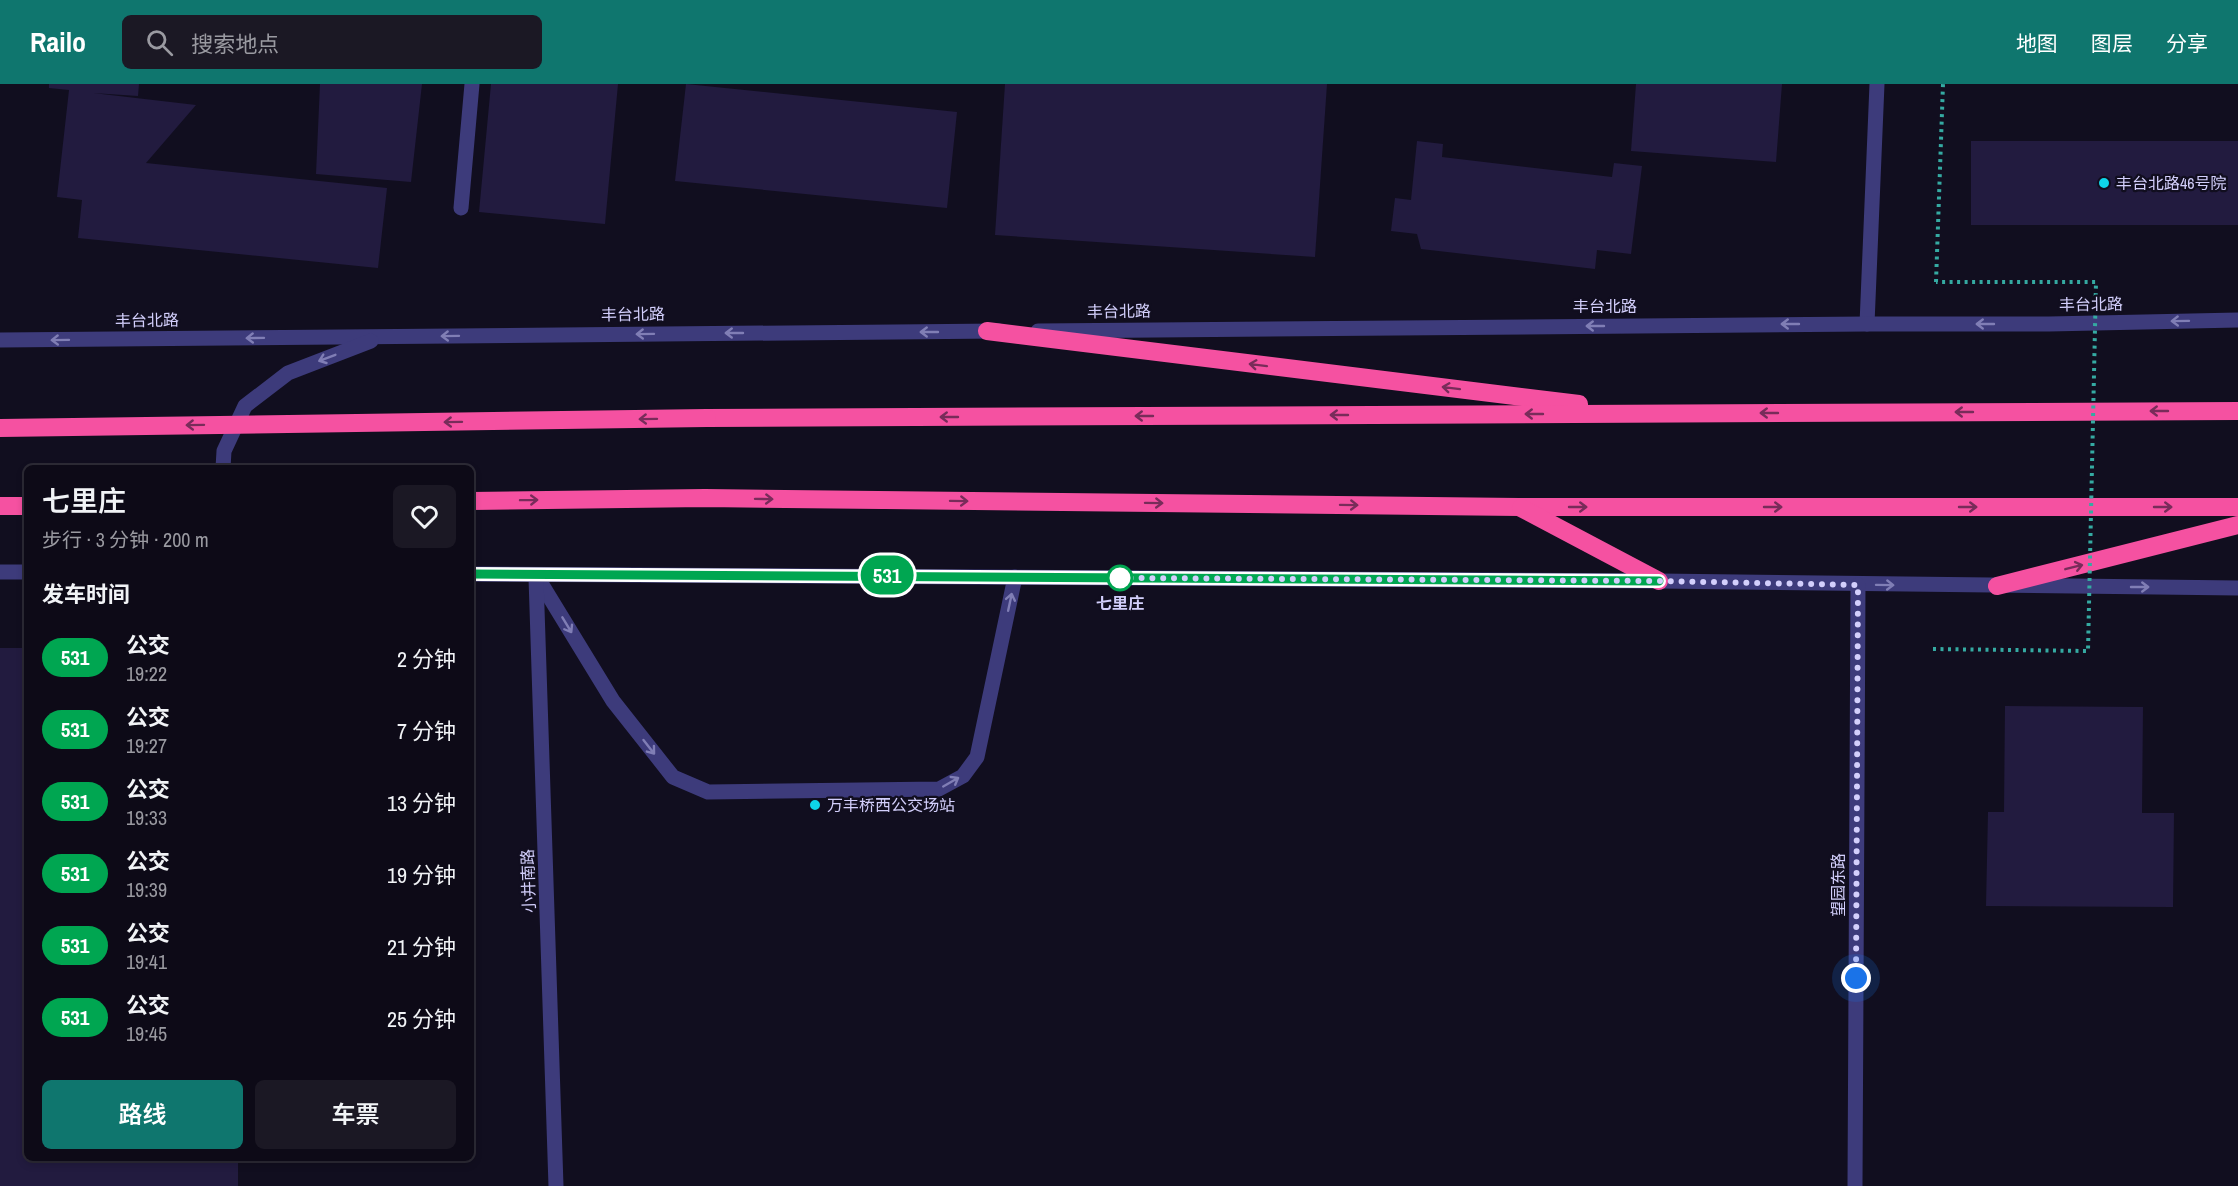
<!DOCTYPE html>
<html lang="zh">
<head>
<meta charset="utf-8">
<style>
  :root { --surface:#0d0a17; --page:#1b1824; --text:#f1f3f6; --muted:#9a9aa1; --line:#2d2b36; --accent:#0f766e }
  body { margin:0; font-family:"Archivo Narrow","Noto Sans SC",sans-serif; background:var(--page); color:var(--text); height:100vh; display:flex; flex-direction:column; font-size:22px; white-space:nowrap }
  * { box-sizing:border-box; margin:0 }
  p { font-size:20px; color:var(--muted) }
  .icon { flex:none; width:33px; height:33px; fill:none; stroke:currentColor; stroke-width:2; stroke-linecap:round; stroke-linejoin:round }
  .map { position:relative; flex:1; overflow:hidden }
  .drawer { position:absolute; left:24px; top:381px; width:450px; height:696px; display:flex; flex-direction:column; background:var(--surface); border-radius:9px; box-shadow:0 3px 9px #0003,0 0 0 2px var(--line) }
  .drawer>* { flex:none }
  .badge { padding:0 12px; border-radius:20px; font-size:21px; line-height:39px }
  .you { position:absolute; width:30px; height:30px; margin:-15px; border:4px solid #fff; border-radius:50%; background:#1a73e8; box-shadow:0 0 0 9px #1a73e833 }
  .map>.badge { position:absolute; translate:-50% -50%; box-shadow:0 0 0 3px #fff }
  h2 { padding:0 18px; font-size:22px; line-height:54px }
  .round { display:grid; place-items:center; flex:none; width:63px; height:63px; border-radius:9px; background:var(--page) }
  .headline { display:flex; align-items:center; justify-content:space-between; height:102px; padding:0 18px }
  h1 { font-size:28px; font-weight:600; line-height:45px }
  .primary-button { display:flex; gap:12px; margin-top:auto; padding:12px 18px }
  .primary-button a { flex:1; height:69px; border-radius:9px; background:var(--accent); color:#fff; font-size:24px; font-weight:600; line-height:69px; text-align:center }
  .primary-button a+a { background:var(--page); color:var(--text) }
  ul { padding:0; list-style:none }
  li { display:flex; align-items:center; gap:18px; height:72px; padding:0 18px }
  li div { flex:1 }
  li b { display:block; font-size:22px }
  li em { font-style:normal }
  li .badge { min-width:66px; font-weight:700; text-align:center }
  header { display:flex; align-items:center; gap:36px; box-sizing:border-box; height:84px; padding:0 30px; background:var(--accent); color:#fff }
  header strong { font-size:28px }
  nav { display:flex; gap:33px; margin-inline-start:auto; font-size:21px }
  .search { width:420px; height:54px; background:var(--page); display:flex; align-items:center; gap:15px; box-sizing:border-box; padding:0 21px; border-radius:9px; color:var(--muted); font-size:22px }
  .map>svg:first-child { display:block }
  .building { fill:#221b3f }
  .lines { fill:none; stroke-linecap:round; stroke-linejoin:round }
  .path { stroke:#35aaa2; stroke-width:4; stroke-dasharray:3 4.5; stroke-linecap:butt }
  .minor { stroke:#3d3b7b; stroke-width:15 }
  .highway { stroke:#f551a1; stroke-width:18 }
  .path-bridge { stroke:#35aaa2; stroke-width:4; stroke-dasharray:3 4.5; stroke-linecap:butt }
  .highway-bridge { stroke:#f551a1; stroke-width:18 }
  .oneway { stroke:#807eb5 }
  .oneway2 { stroke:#782c5a }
  .line-casing { stroke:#fff; stroke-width:14 }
  .line { stroke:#00a651; stroke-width:9 }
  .walk { stroke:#d3cffc; stroke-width:6; stroke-dasharray:0 10.8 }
  .poi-dot { fill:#0ed5e9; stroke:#110e1f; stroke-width:2 }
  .stop-dot { fill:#fff; stroke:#00a651; stroke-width:3 }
  .labels { text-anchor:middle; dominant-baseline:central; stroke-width:4.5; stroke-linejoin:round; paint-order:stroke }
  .poi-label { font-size:16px; fill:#d3cffc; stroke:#110e1f; text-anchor:start }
  .street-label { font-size:16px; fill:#d3cffc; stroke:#110e1f }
  .stop-label { font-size:16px; font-weight:bold; fill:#d3cffc; stroke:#110e1f }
</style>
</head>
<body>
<header>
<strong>Railo</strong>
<div class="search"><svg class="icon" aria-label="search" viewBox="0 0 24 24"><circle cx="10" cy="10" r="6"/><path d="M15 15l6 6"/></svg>搜索地点</div>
<nav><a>地图</a><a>图层</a><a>分享</a></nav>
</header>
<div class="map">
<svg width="2238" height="1102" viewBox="0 0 2238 1102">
  <rect width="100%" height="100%" fill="#110e1f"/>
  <g class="building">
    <polygon points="49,0 139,0 138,12 93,9 196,21 146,79 387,104 378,184 78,154 82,116 57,113 69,6 49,4"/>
    <polygon points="320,0 422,0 411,98 316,90"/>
    <polygon points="491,0 618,0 605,140 479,128"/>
    <polygon points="686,0 957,28 947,124 675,97"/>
    <polygon points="1005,0 1327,0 1315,173 995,151"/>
    <polygon points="1636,0 1782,0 1776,78 1631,67"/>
    <polygon points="1417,57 1443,60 1442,73 1612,93 1614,79 1642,82 1631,170 1597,166 1595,185 1421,165 1417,150 1391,147 1395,114 1411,116"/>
    <rect x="1971" y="57" width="267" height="84"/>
    <polygon points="0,564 27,564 27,1074 238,1074 238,1102 0,1102"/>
    <polygon points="2005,622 2143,623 2142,729 2174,729 2173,823 1986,822 1988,728 2004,728"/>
  </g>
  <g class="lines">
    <polyline class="path" points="1936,198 1943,0"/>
    <g class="minor">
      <polyline points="461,124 472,0"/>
      <polyline points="1867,240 1877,0"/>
      <polyline points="1038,247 1867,240 2049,240 2238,236"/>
      <polyline points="0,256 999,247"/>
      <polyline points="223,384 224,367 245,322 288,289 371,257"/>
      <polyline points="0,488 27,488"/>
      <polyline points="471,490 1659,497 2238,504"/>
      <polyline points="536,491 613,617 673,693 708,708 939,705 963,692 977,673 1015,493"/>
      <polyline points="536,494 556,1102"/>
      <polyline points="1855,1102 1858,501"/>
    </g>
    <g class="highway">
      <polyline points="987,247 1579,320"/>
      <polyline points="707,334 2238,327"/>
      <polyline points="471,417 705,414 1519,423 2238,423"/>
      <polyline points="0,422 27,422"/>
      <polyline points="1521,424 1659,497"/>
      <polyline points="1997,502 2238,441"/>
    </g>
    <polyline class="path-bridge" points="1933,565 2088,567 2096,198 1936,198"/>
    <polyline class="highway-bridge" points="0,344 707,334"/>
  </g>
  <defs><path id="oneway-shaft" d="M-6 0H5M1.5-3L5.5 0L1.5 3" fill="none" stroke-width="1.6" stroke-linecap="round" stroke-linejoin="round" transform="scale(1.5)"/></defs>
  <g class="oneway">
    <use href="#oneway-shaft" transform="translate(2180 237) rotate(179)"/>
    <use href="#oneway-shaft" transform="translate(1790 240) rotate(180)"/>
    <use href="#oneway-shaft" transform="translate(1985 240) rotate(-180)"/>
    <use href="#oneway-shaft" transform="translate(1595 242) rotate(180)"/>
    <use href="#oneway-shaft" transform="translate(929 248) rotate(180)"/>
    <use href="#oneway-shaft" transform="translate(734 249) rotate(180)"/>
    <use href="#oneway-shaft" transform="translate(645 250) rotate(179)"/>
    <use href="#oneway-shaft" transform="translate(450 252) rotate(179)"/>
    <use href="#oneway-shaft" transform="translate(255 254) rotate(179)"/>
    <use href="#oneway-shaft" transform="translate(60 256) rotate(179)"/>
    <use href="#oneway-shaft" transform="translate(327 274) rotate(159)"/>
    <use href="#oneway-shaft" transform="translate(1885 501) rotate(1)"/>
    <use href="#oneway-shaft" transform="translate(2140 503)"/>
    <use href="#oneway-shaft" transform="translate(1010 518) rotate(-78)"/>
    <use href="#oneway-shaft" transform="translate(567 541) rotate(59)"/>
    <use href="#oneway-shaft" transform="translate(649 663) rotate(52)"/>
    <use href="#oneway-shaft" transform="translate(951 698) rotate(-30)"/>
  </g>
  <g class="oneway2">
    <use href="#oneway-shaft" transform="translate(1258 281) rotate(-173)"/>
    <use href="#oneway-shaft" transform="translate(1451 304) rotate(-173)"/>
    <use href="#oneway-shaft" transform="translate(2159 327) rotate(180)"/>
    <use href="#oneway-shaft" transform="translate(1964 328) rotate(180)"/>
    <use href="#oneway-shaft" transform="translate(1769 329) rotate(180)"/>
    <use href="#oneway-shaft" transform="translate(1534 330) rotate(180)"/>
    <use href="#oneway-shaft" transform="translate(1339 331) rotate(180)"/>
    <use href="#oneway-shaft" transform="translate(1144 332) rotate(180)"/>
    <use href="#oneway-shaft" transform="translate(949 333) rotate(180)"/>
    <use href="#oneway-shaft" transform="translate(648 335) rotate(179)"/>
    <use href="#oneway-shaft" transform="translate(453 338) rotate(179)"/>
    <use href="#oneway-shaft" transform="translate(195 341) rotate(179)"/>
    <use href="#oneway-shaft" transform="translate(764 415) rotate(1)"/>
    <use href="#oneway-shaft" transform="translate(529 416) rotate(-1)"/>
    <use href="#oneway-shaft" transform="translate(959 417) rotate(1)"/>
    <use href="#oneway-shaft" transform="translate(1154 419) rotate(1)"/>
    <use href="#oneway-shaft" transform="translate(1349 421) rotate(1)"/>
    <use href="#oneway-shaft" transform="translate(1578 423)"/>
    <use href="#oneway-shaft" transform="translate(1773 423)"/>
    <use href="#oneway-shaft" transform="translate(1968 423)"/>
    <use href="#oneway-shaft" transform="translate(2163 423)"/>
    <use href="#oneway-shaft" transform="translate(2074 483) rotate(-14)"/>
  </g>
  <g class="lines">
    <g class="line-casing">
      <polyline id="line" points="471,490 1659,497"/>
    </g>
    <use href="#line" class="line"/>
    <polyline class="walk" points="1120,494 1659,497 1858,501 1856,894"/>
  </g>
  <g class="poi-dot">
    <circle cx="2104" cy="99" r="6"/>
    <circle cx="815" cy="721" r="6"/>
  </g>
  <circle class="stop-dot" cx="1120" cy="494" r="12"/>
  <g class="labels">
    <g class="poi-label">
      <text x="2116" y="99">丰台北路46号院</text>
      <text x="827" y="721">万丰桥西公交场站</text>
    </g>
    <g class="street-label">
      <text transform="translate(2091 220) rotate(-1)">丰台北路</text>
      <text x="1605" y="222">丰台北路</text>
      <text transform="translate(1119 227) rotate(-1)">丰台北路</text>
      <text transform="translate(633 230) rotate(-1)">丰台北路</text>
      <text transform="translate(147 236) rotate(-1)">丰台北路</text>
      <text transform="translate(528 797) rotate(-92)">小井南路</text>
      <text transform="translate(1838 801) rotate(-90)">望园东路</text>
    </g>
    <g class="stop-label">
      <text x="1120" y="519">七里庄</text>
    </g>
  </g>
</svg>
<div class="you" style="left:1856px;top:894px"></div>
<b class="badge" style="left:887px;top:491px;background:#00a651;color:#fff">531</b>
<section class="drawer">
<div class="headline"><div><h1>七里庄</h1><p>步行 · 3 分钟 · 200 m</p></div><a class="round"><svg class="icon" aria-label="heart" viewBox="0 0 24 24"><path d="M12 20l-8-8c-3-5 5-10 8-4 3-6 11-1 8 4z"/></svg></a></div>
<h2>发车时间</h2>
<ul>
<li><span class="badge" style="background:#00a651;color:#fff">531</span><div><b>公交</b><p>19:22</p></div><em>2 分钟</em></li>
<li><span class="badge" style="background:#00a651;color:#fff">531</span><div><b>公交</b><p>19:27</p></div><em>7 分钟</em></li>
<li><span class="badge" style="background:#00a651;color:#fff">531</span><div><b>公交</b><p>19:33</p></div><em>13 分钟</em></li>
<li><span class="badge" style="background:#00a651;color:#fff">531</span><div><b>公交</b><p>19:39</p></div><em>19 分钟</em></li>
<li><span class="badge" style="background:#00a651;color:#fff">531</span><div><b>公交</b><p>19:41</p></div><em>21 分钟</em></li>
<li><span class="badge" style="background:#00a651;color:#fff">531</span><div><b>公交</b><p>19:45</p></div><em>25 分钟</em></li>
</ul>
<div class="primary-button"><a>路线</a><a>车票</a></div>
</section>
</div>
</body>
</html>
